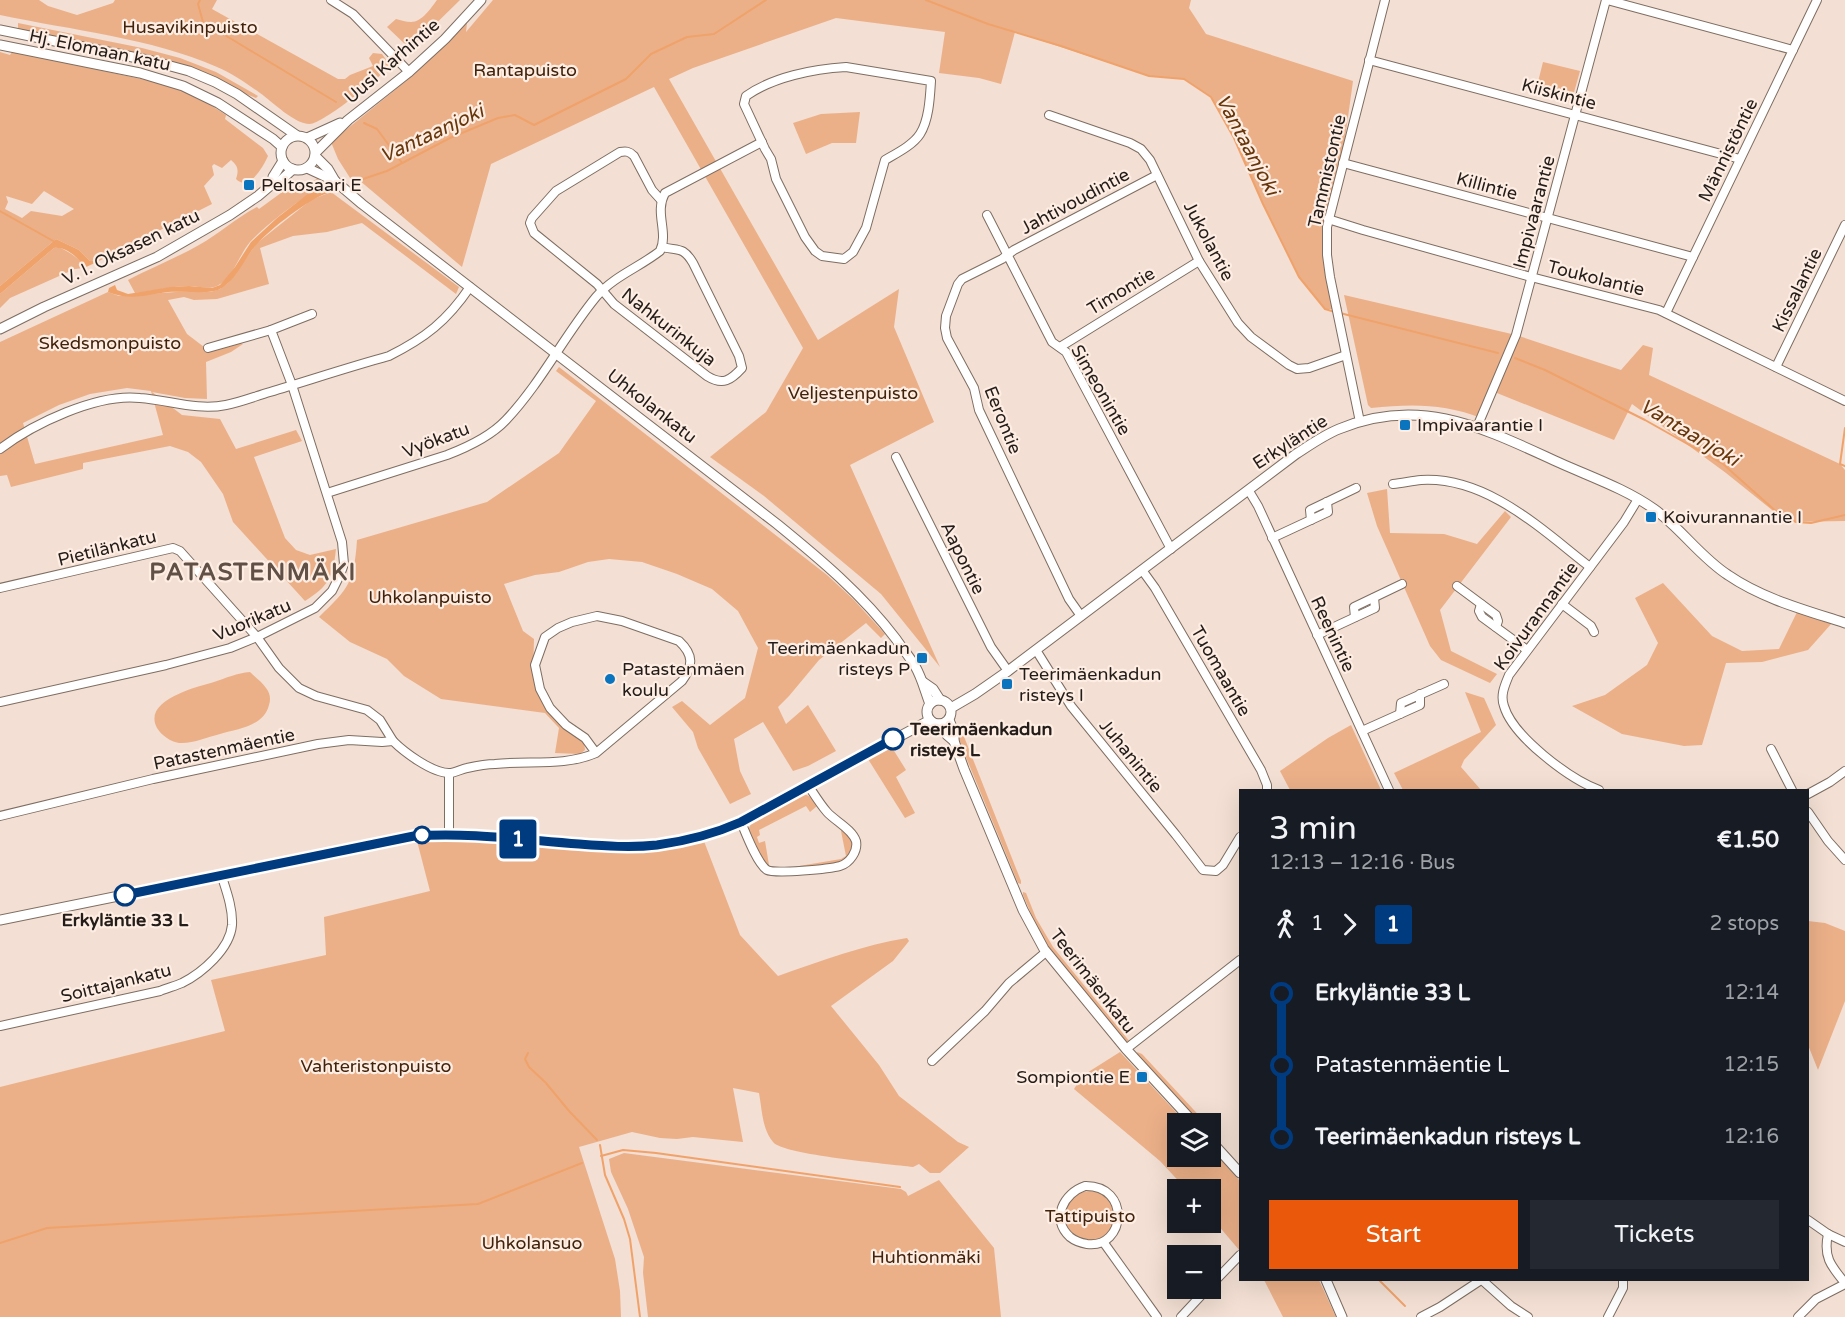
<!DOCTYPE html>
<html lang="en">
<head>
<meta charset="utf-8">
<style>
  :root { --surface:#171b24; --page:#242831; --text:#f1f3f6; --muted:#9ea1a6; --accent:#ea580c }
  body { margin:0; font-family:"Varela Round",sans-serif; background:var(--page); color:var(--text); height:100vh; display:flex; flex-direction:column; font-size:22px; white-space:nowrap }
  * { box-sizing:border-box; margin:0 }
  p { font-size:20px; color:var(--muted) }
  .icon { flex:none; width:33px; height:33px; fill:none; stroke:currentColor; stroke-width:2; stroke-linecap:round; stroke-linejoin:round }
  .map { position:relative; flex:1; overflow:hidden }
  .sheet { position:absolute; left:1239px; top:789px; width:570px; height:492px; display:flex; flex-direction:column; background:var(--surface); border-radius:0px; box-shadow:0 6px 24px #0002 }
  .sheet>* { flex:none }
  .badge { padding:0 12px; border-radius:4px; font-size:21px; line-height:39px }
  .buttons { position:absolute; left:1167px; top:1113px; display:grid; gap:12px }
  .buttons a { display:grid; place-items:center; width:54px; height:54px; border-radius:0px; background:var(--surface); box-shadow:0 6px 24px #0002; font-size:30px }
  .map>.badge { position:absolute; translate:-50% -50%; box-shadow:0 0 0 3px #fff }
  .legs { display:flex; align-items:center; gap:9px; height:66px; padding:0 30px; font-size:20px }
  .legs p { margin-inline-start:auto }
  .head { display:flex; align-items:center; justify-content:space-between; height:102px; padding:0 30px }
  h1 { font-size:33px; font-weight:600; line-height:45px }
  .cta { display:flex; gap:12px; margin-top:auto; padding:12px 30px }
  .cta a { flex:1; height:69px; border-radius:0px; background:var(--accent); color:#fff; font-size:24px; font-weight:600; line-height:69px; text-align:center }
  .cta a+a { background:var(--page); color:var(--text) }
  ul { padding:0 30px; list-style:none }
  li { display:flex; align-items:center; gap:21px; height:72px; font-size:22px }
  li i { display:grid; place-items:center; width:9px; height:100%; margin:0 8px; background:currentColor }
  li i::after { content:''; width:15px; height:15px; margin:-8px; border:4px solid; border-radius:50%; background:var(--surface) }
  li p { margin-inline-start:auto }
  li:first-child i { background:linear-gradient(#0000 50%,currentColor 0) }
  li:last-child i { background:linear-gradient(currentColor 50%,#0000 0) }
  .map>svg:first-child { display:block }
  .green { fill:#ebb088; fill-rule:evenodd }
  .water { fill:#f0a26b }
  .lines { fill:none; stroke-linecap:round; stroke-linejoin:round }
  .stream { stroke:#f0a26b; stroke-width:2 }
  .minor-casing { stroke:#7e6d61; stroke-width:10 }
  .tertiary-casing { stroke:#7e6d61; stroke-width:11 }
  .minor { stroke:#fff; stroke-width:8 }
  .tertiary { stroke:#fff; stroke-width:9 }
  .line-1-casing { stroke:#fff; stroke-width:14 }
  .line-1 { stroke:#003b80; stroke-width:9 }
  .poi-dot { fill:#0b74bf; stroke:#fdede3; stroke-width:2 }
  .stop-1-dot { fill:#fff; stroke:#003b80; stroke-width:3 }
  .labels { text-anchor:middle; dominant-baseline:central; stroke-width:4.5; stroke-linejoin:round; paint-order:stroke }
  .park-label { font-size:18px; fill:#41220a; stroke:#fdede3 }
  .street-label { font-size:18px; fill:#231c18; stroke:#fdede3 }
  .poi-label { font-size:18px; fill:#231c18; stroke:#fdede3; text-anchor:start }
  .stop-label { font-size:18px; font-weight:bold; fill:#231c18; stroke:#fdede3; text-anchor:start }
  .water-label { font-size:20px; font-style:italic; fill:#67360a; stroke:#fdede3 }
  .district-label { font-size:24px; font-weight:bold; letter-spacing:1.5px; fill:#605045; stroke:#fdede3 }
</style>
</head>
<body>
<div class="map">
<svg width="1845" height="1317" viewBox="0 0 1845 1317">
  <rect width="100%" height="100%" fill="#f3dfd3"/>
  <g class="green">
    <path d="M0,0H39L48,6L77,15L113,3L115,0H217L212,9L338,79H345L350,75L373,66L369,58L373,53L382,54L390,65C383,76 322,124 310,124C294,124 273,102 260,93C247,84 232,73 217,67C151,38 71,30 0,15Z"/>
    <path d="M437,0H460L413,46L410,48L407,46L387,27L396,19C401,20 406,22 411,22C422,22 431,8 437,0Z"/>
    <polygon points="493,0 1191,0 1189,8 1206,34 1353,81 1343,153 1324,223 1330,277 1342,309 1325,309 1299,277 1263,204 1234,138 1211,97 1184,79 1149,76 1015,32 1001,84 979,78 939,73 945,32 836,18 693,68 669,79 818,340 899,289 894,327 934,422 850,465 940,667 881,594 764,496 710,457 766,412 803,348 654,87 491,164 462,267 359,180 352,181 338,159 331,142 406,81 467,23 466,32"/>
    <polygon points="18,23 142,48 180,58 216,72 258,96 256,98 155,57 18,29"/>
    <path d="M0,52L10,55L12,52L19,53L160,83L198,97L226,115L225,119L263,148L268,156C263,167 249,192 236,179C239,170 238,166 231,160L222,168L214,164L212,166L214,175L204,186L212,204L99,261H90L79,250L56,239L0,286ZM44,191L74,209L62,216L31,211L22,218L5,209L8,202L6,196L32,204Z"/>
    <polygon points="1543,62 1580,71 1571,103 1535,94"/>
    <polygon points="860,112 856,143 832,143 806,154 793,123 821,114"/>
    <path d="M319,178L327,183C303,197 269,222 250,242C239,255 233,278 217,286C208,290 199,286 190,286C171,286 154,291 135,293L128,280C151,268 176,258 199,245C219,234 236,218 257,207L259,209L285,190L304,185Z"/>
    <path d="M331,192L459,287L456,294L362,223L327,232L293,236L260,248L269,284L217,299L194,300L184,297L168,300L187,334L204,347L231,339L243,344L231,352L206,362L207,399L185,398L152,392L182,415L220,419L236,449L296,430L302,441L254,457L285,538L296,550L310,555L336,549C333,577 329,586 305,601L233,522L223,494L201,462L188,452L170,446L83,463V469L11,487L7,475L0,476V342L108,292L119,296L190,291L211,292L220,289L228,283L257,243L311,200ZM127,388L151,391L163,435L35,464L23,423L59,405L90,394Z"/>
    <path d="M59,247C69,252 80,258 84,268L75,269L10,298L0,308V294L54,248Z"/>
    <path d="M1344,295L1516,335L1621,370L1643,345L1653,348L1649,375L1840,464L1845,470V521L1787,522L1726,473L1632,404L1614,440L1492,391L1481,418C1443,403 1410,404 1371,408L1368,405Z"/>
    <path d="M559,367L827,575L853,599L885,634L881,638L866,623L819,660L789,696L778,707L786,724L808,705L836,751L808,766L793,771L763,722L734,739L740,771L751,794L730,804L698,748L693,732L672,707L682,701L710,725L745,698L758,648L738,611L712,589L677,574L642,562L609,559L588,562L559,572L535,575L504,584L523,631L534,639L533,675L543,695L541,699L550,713L584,742L585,750L580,754L555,753L559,728L545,713L441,699L404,676L387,659L350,642L319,617C349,588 354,583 357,540L487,502L559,453L596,401L556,371Z"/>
    <polygon points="1387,489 1390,533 1444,534 1477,544 1505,511 1511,517 1440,610 1451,651 1497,674 1490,683 1441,660 1430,646 1377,526 1367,493"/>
    <polygon points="1663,583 1712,636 1742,651 1779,649 1799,608 1832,623 1808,650 1762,662 1726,663 1702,745 1684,746 1622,734 1572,706 1605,695 1647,665 1658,643 1635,598"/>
    <path d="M250,672C255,677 262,682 266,688C270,693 271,699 269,705C264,726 238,729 220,734C208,737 192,744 179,743C171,742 161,735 157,728C142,700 197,687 214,682C226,678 237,673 250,672Z"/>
    <polygon points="1465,692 1484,698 1496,725 1464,760 1461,767 1481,790 1403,790 1394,773 1481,732"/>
    <polygon points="1351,725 1381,790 1290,790 1280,771 1328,738"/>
    <polygon points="960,732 963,734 1021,881 1021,884 1018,883 963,750 957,733"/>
    <polygon points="891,746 906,770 896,777 915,813 905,818 868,759"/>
    <path d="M805,794L812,798L817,806L810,812L806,806L759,830L760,835L757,837L759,843L765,841L769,865L772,868L781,869L841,859L846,856L841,831L843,829L854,841L852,854L843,862L781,871C759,871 757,848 748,830L752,822Z"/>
    <path d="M702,836L740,935L778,976C821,961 863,945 907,938L909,941L893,961L831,1006L879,1065L899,1096L958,1142L969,1147L940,1173H930L919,1164L913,1167C890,1164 783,1155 773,1142C762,1129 762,1109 759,1093L733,1088L743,1142L693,1137L677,1139L660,1138L632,1132L579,1147L615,1259L620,1291L621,1317H0V1087L225,1031L211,980L326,955L324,917L430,891L417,841H535L608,846Z"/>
    <polygon points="1023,892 1026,893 1036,918 1053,947 1130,1042 1126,1041 1070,974 1041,937 1023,895"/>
    <polygon points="1808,921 1825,923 1845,931 1845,1001 1818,1070 1808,1045"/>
    <polygon points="1120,1052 1186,1123 1178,1124 1178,1156 1210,1156 1211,1149 1240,1181 1240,1251 1211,1217 1210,1190 1186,1189 1160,1161 1074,1089 1082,1076"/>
    <polygon points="1137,1052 1142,1054 1206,1123 1199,1123 1138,1058"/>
    <polygon points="624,1153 901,1189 906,1192 908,1196 939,1180 994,1248 1001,1317 648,1317 643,1273 644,1257 628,1209 611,1172 609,1159"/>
    <circle cx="1090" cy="1216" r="25"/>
    <polygon points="1264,1280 1319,1280 1336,1317 1283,1317"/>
  </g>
  <g class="water">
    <path d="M323,186L328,193C310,198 270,229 257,244C244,258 236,282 218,290C208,294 181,291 168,292C145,295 131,301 108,292L109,288L115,285L117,290L128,294L170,287L189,286L212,288L220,285L235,267L251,242L277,218L309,193Z"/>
    <path d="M56,239L79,250L90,261H99L84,268C80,258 65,246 54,248L0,294V286Z"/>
  </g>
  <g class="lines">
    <g class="stream">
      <polyline points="200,0 198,4 203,22 336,102"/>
      <polyline points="926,0 988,24 1061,46 1149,76 1184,79 1211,97 1234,138 1263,204 1299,277 1325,309 1335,312"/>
      <polyline points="364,123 377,129 402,163"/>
      <polyline points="360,180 387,171 450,138 498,118 515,115 534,125 626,79 651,54 687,37 714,34 766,0"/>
      <polyline points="0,211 55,242"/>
      <polyline points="1340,313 1498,353"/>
      <polyline points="1515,358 1545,370 1645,420 1723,464 1779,514 1796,522 1811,523 1845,515"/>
      <polyline points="1845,428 1840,464 1845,466"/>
      <polyline points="528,1053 525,1059 529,1067 546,1083 569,1111 597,1140"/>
      <polyline points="600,1145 605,1175 624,1219 630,1239 640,1317"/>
      <polyline points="601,1156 623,1150 656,1153 900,1187"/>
      <polyline points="0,1243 47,1228 478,1204 582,1163"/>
      <polyline points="1379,1280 1405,1306"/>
    </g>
    <g class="minor-casing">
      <g id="minor">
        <polyline points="331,0 353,14 409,72"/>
        <polyline points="1607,0 1793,50"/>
        <polyline points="1369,60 1740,159"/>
        <path d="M846,67L931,81C930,97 929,120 920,134C913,145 897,153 885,160L866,228L853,252L844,259L822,256L815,251L805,237L776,179L771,159L765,149L744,104L746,96C773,77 813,69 846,67Z"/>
        <polyline points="1049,115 1130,143 1141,149 1150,160 1199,261 1238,323 1251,337 1289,365 1297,369 1309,368 1346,355"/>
        <polyline points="1343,163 1693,257"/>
        <path d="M661,200L652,190L634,156C629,151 626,151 620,152L556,191L532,218L530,223L534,233L597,284L614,304L707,376C723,386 731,380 742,368L739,356L693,263C683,246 678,251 662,247"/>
        <polyline points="987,215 1052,342 1066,352 1171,549"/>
        <polyline points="1328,219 1363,230 1531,277 1659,310 1845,401"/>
        <polyline points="1666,313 1817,0"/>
        <polyline points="1060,347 1199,261"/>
        <polyline points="208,348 271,330"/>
        <polyline points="1776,367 1845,225"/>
        <polyline points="1360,422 1330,277 1327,255 1327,227 1385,0"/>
        <polyline points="1477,427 1516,335 1606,0"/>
        <path d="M0,449C33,424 97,393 140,398C169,400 197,411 226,405C241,402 256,396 270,392C310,380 349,367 389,356C425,338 447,321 470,287"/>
        <polyline points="896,457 991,647 1008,671"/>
        <path d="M1393,484C1402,483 1412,481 1421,480C1487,476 1542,530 1590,567"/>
        <polyline points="1249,491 1258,506 1389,790"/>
        <path d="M327,493L447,455C468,447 490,437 506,420C541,383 564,336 596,297C614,276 640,267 660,251C669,232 654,213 665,193L762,142"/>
        <polyline points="1311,520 1310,510 1356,488"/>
        <polyline points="1272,538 1328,512 1327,502"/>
        <polyline points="1142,570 1155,588 1261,770 1267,785 1267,790"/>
        <polyline points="1457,586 1496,615 1498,621 1496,627"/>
        <polyline points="0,588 173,548 180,551 257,637 279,668 299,688 316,696 367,710 380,720 393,741"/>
        <polyline points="1481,604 1479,611 1482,617 1527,650"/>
        <polyline points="1562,604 1591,626 1594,632"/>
        <polyline points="1081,616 1069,599 979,410 974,388 947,338 945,328 946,316 958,284 962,279 1002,259 1014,250 1157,175"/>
        <polyline points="1355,617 1354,607 1402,584"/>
        <polyline points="1317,635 1375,608 1374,598"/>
        <polyline points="1036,650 1071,706 1176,835 1203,870 1216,871 1223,865 1240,837"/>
        <polyline points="0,702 166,665 230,648 257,637 315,608 332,591 340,575 344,564 342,542 292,385 271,330 312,314"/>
        <polyline points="1400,714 1401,703 1444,684"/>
        <polyline points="1362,731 1420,705 1420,694"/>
        <polyline points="1771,749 1792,790"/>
        <polyline points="449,773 449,834"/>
        <path d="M1599,790C1570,779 1513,737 1504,706C1500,695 1505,685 1509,675L1624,522L1638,499"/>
        <polyline points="1808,794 1830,782 1845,771"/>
        <polyline points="1808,812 1828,841 1845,860"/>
        <path d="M0,816L153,779L318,744L349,740L382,742L393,741C404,752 432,773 449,773C455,773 461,769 467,768C476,766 485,764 495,764C528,760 564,767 596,753L682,681C693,666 694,655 679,641L622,621L597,616L572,622L558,628L545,637L535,665L540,689L550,708L566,725L585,738L596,753"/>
        <path d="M741,822C746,834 757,863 767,870C775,874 830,869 840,866C850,863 858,851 856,841C852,829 835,821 827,812C820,804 814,794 808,785"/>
        <path d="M0,1026L160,991C167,988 175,986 182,983C202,973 230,949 232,925C233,908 226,890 221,874"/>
        <polyline points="1126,1049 1240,960"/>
        <polyline points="932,1061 985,1011 1009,983 1046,952"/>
        <path d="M1085,1186C1131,1185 1126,1249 1087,1244C1081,1243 1075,1241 1070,1237C1050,1219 1064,1193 1085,1186Z"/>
        <polyline points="1808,1220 1828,1234 1845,1242"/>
        <path d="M1828,1234C1823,1257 1831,1266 1845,1283"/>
        <polyline points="1104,1243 1157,1317"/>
        <polyline points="1482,1280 1511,1306 1528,1317"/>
        <polyline points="1210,1286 1240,1255"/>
        <polyline points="1181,1317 1208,1288"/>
        <polyline points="1421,1317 1440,1307 1481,1280"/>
        <polyline points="1608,1317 1623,1288 1623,1280"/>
        <polyline points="1798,1317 1816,1299 1845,1284"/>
      </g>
    </g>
    <g class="tertiary-casing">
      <g id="tertiary">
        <polyline points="0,30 152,61 189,71 215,82 237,94 296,135"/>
        <polyline points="0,45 140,73 183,86 218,103 273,139 282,147"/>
        <circle cx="298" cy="153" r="17"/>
        <polyline points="307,138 340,123"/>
        <polyline points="316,152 348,120 409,72 445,39 481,0"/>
        <polyline points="315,156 328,169 335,181"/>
        <path d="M307,168L335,181L362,204L777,524C820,559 862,594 896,639C902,648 909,656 915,666C922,678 925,691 930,704"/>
        <polyline points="271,185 273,177 283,161"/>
        <polyline points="0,329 44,307 157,257 230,215 258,196 271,185 278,183 293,169"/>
        <polyline points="923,682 933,689 940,700"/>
        <circle cx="939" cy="712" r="12"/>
        <path d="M951,708L975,694L1008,671L1296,454C1310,445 1324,435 1339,429C1422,395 1485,429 1560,463C1591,477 1626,489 1654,509C1681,528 1700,557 1728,575C1763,599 1805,610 1845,623"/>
        <polyline points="949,720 954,732 954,741 964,769 1023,910 1044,949 1126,1049 1195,1124"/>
        <polyline points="939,724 947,735 954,741"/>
        <path d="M0,920L414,836C469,832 524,840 579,844C605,846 631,848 657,845C686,842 714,834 741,822L930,720"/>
        <polyline points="1210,1140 1240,1173"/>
        <polyline points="1326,1280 1342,1317"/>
      </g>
    </g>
    <use href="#minor" class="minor"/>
    <use href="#tertiary" class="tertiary"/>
  </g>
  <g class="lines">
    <g class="line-1-casing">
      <path id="line-1" d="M125,895L414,836C469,832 524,840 579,844C605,846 631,848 657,845C686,841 714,834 741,822L893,739"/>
    </g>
    <use href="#line-1" class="line-1"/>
  </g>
  <g class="poi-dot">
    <rect x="243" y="179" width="12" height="12" rx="3"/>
    <rect x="1399" y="419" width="12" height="12" rx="3"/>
    <rect x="1645" y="511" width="12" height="12" rx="3"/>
    <rect x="916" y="652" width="12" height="12" rx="3"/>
    <circle cx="610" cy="679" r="6"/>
    <rect x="1001" y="678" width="12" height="12" rx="3"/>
    <rect x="1136" y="1071" width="12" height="12" rx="3"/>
  </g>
  <g class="stop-1-dot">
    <circle cx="893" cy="739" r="10"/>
    <circle cx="422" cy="835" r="8"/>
    <circle cx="125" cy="895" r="10"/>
  </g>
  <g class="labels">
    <g class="park-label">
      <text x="190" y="27">Husavikinpuisto</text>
      <text x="525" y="70">Rantapuisto</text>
      <text x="110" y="343">Skedsmonpuisto</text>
      <text x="853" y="393">Veljestenpuisto</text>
      <text x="430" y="597">Uhkolanpuisto</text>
      <text x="376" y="1066">Vahteristonpuisto</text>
      <text x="1090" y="1216">Tattipuisto</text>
      <text x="532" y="1243">Uhkolansuo</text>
      <text x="926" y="1257">Huhtionmäki</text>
    </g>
    <g class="street-label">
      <text transform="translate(100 50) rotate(12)">Hj. Elomaan katu</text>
      <text transform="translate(392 61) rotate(-41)">Uusi Karhintie</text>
      <text transform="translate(1559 94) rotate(15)">Kiiskintie</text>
      <text transform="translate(1728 150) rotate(-64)">Männistöntie</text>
      <text transform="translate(1327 171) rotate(-77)">Tammistontie</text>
      <text transform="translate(1487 186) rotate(15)">Killintie</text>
      <text transform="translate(1075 201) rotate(-28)">Jahtivoudintie</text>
      <text transform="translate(1534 212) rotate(-75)">Impivaarantie</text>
      <text transform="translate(1209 241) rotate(62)">Jukolantie</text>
      <text transform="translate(131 247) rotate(-26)">V. I. Oksasen katu</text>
      <text transform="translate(1596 278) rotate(14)">Toukolantie</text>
      <text transform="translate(1797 290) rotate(-64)">Kissalantie</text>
      <text transform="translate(1121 291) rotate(-31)">Timontie</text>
      <text transform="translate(669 327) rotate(38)">Nahkurinkuja</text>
      <text transform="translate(1101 390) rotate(60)">Simeonintie</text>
      <text transform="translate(652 406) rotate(38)">Uhkolankatu</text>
      <text transform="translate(1003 420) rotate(68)">Eerontie</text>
      <text transform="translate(436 440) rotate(-21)">Vyökatu</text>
      <text transform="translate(1290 442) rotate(-33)">Erkyläntie</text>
      <text transform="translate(107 548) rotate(-14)">Pietilänkatu</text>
      <text transform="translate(963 558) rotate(64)">Aapontie</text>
      <text transform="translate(1536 616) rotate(-54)">Koivurannantie</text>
      <text transform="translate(252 620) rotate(-23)">Vuorikatu</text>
      <text transform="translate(1333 634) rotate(65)">Reenintie</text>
      <text transform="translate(1221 671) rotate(60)">Tuomaantie</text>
      <text transform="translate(224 749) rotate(-12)">Patastenmäentie</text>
      <text transform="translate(1131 756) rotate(51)">Juhanintie</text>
      <text transform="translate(1093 981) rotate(52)">Teerimäenkatu</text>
      <text transform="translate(116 983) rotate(-14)">Soittajankatu</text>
    </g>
    <g class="poi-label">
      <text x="261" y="185">Peltosaari E</text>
      <text x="1417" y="425">Impivaarantie I</text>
      <text x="1663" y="517">Koivurannantie I</text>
      <text x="910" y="648" text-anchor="end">Teerimäenkadun<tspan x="910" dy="21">risteys P</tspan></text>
      <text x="622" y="669">Patastenmäen<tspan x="622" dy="21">koulu</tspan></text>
      <text x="1019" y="674">Teerimäenkadun<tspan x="1019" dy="21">risteys I</tspan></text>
      <text x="1130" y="1077" text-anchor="end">Sompiontie E</text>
    </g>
    <g class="stop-label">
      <text x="910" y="729">Teerimäenkadun<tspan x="910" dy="21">risteys L</tspan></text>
      <text x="125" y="920" text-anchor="middle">Erkyläntie 33 L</text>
    </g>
    <g class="water-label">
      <text transform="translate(432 134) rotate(-25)">Vantaanjoki</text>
      <text transform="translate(1247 145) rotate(62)">Vantaanjoki</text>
      <text transform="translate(1689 433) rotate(31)">Vantaanjoki</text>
    </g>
    <g class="district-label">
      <text x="253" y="572">PATASTENMÄKI</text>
    </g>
  </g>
</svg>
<div class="buttons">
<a><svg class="icon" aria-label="layers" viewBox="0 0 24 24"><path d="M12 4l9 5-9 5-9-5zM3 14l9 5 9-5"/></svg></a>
<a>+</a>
<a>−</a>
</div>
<b class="badge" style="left:518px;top:839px;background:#003b80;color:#fff">1</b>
<section class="sheet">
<div class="head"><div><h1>3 min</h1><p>12:13 – 12:16 · Bus</p></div><b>€1.50</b></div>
<div class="legs"><svg class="icon" aria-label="walk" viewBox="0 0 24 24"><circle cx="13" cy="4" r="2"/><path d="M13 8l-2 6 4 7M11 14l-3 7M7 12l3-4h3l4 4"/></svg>1<svg class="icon" aria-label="forward" viewBox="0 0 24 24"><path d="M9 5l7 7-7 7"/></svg><b class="badge" style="background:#003b80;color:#fff">1</b><p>2 stops</p></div>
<ul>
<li><i style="color:#003b80"></i><b>Erkyläntie 33 L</b><p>12:14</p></li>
<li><i style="color:#003b80"></i><span>Patastenmäentie L</span><p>12:15</p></li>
<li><i style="color:#003b80"></i><b>Teerimäenkadun risteys L</b><p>12:16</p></li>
</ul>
<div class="cta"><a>Start</a><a>Tickets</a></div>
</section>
</div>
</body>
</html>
